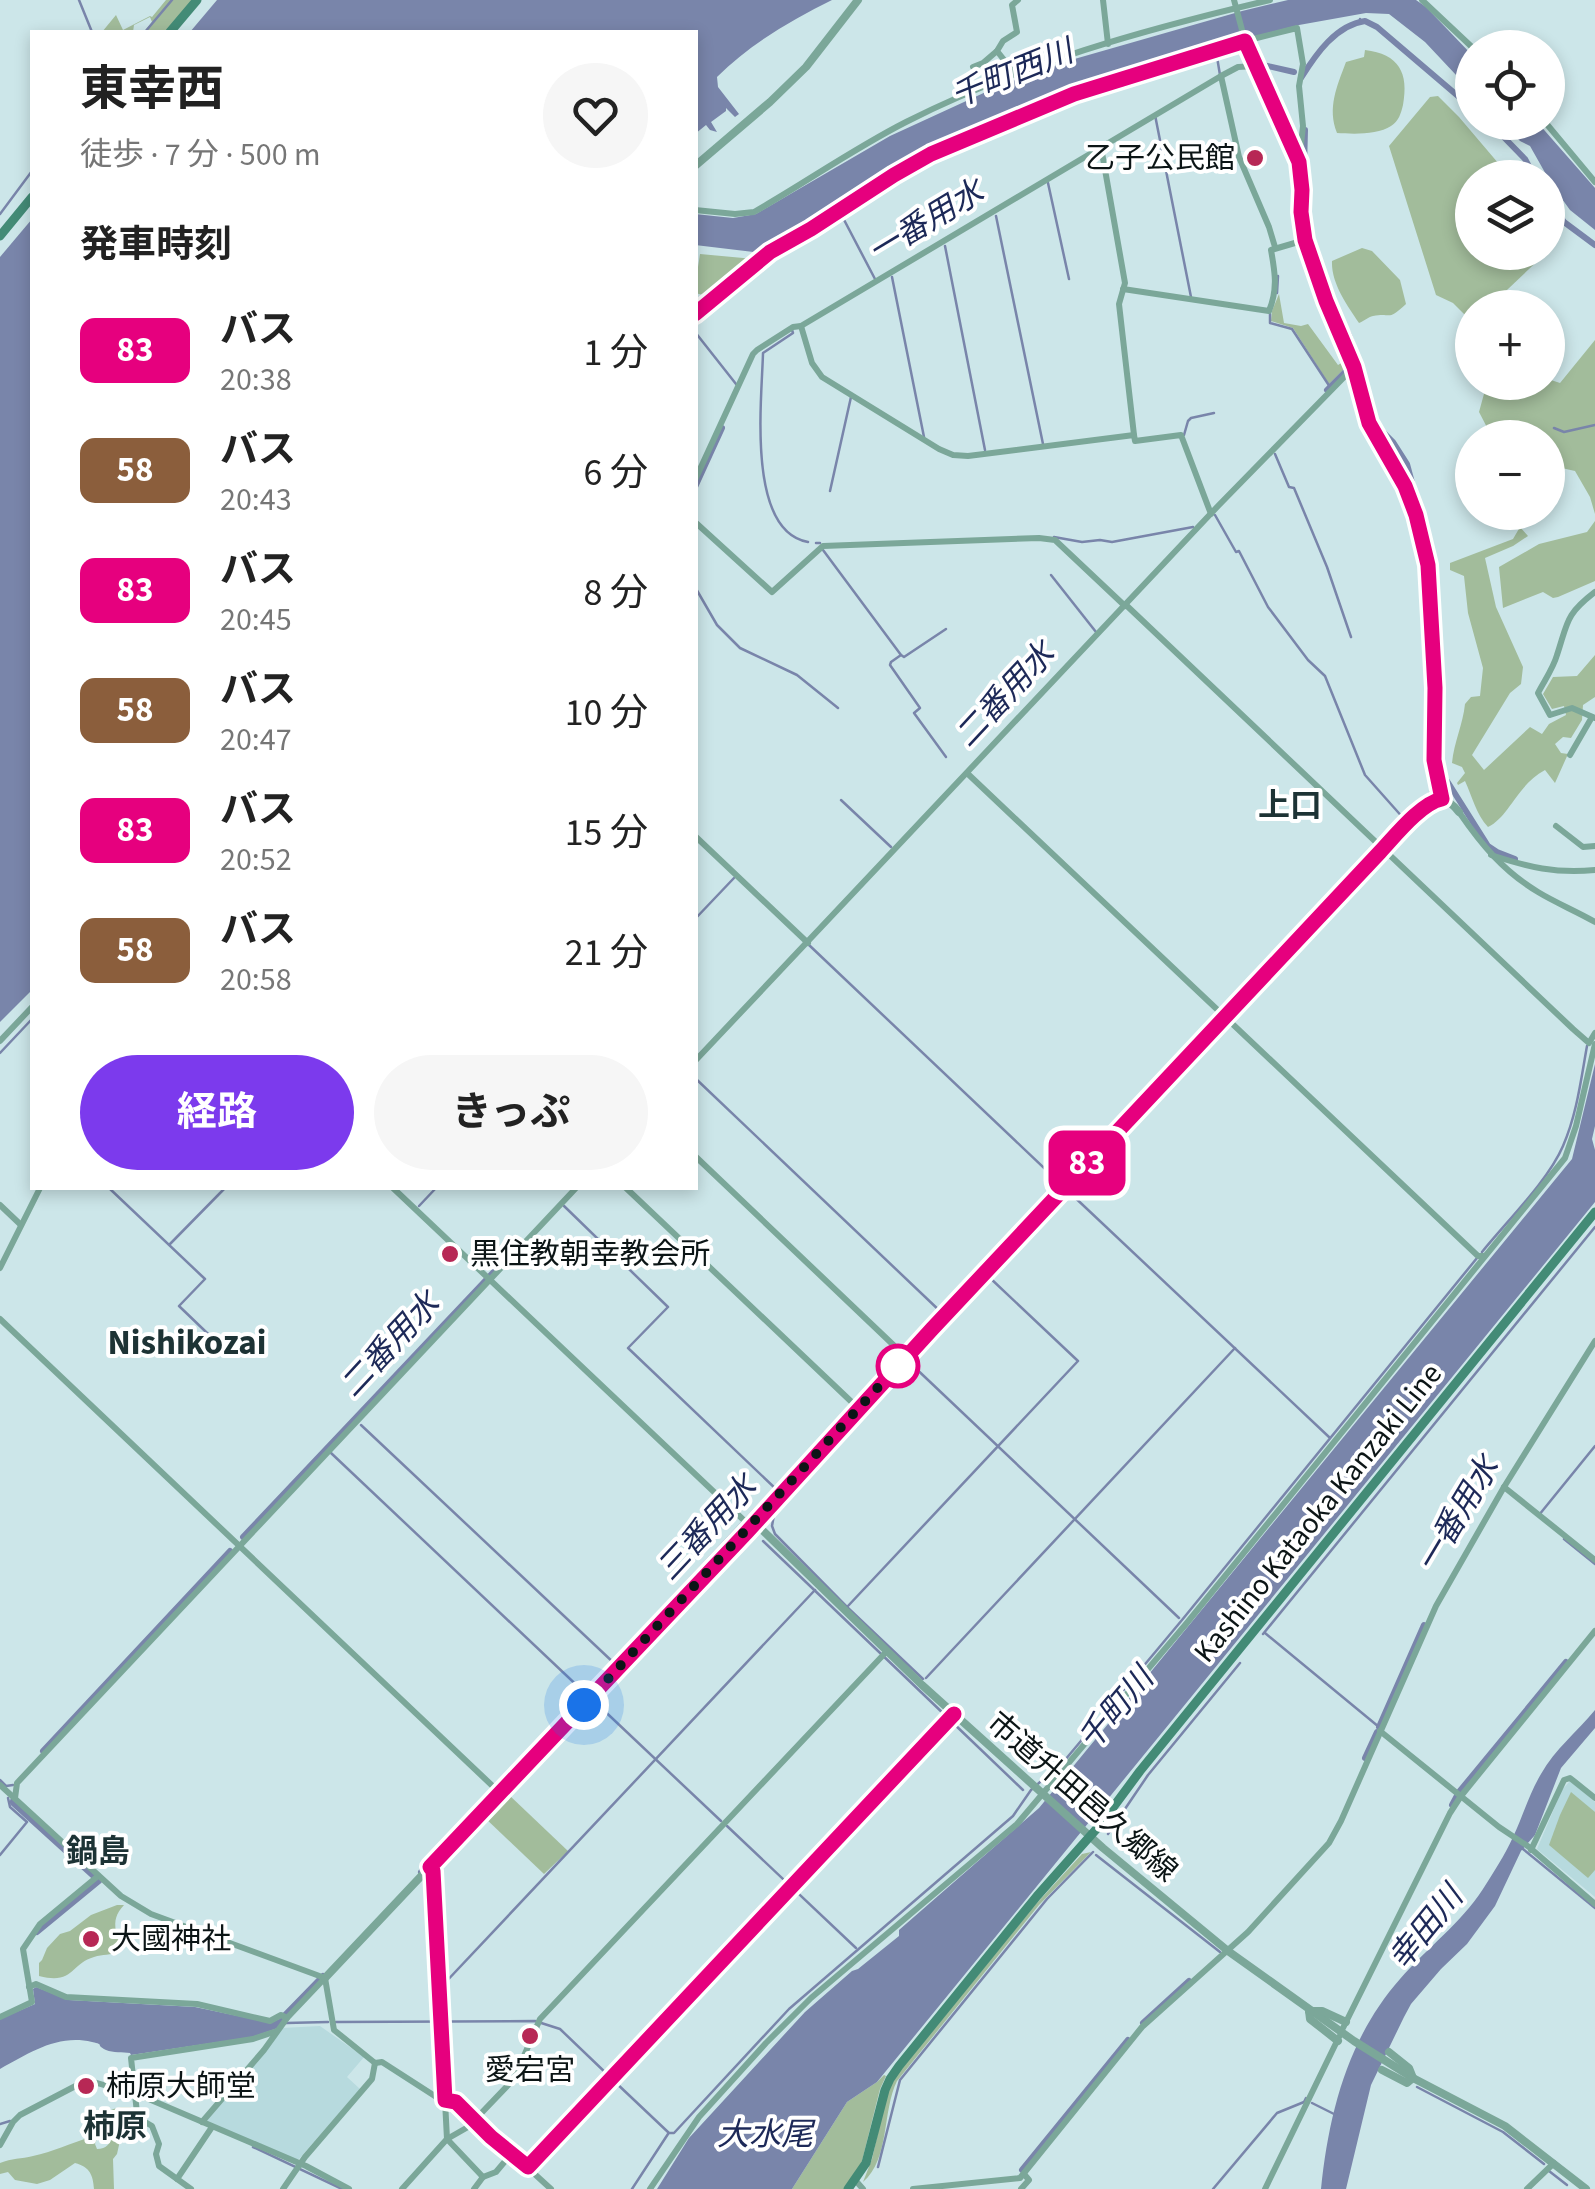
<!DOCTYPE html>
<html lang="ja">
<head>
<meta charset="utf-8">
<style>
  :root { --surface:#fff; --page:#f6f6f6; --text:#222; --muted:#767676; --accent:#7c3aed }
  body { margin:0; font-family:"Source Sans 3","Noto Sans JP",sans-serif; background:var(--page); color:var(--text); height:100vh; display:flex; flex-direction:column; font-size:38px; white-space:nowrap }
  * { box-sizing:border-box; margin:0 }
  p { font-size:32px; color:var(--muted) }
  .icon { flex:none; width:55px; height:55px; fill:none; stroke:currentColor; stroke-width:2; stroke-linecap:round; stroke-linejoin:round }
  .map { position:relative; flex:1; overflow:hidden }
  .panel { position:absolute; left:30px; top:30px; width:668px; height:1160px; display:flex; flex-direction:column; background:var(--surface); border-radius:0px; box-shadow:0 5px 15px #0003 }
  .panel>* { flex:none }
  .badge { padding:0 20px; border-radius:15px; font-size:35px; line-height:65px }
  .tools { position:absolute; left:1455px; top:30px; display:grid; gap:20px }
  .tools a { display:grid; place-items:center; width:110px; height:110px; border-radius:50%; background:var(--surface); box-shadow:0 5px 15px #0003; font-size:50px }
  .you { position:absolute; width:50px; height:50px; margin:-25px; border:8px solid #fff; border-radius:50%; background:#1a73e8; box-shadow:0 0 0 15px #1a73e833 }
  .map>.badge { position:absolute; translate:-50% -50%; box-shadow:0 0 0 5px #fff }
  h2 { padding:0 50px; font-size:38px; line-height:90px }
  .round { display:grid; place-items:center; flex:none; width:105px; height:105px; border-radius:52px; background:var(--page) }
  .overview { display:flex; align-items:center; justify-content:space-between; height:170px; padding:0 50px }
  h1 { font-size:48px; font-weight:700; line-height:75px }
  .action { display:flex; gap:20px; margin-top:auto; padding:20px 50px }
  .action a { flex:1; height:115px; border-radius:60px; background:var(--accent); color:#fff; font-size:40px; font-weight:700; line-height:115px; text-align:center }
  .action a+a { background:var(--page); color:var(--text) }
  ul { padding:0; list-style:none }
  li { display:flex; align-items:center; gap:30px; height:120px; padding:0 50px }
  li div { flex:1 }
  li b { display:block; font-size:38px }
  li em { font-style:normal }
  li .badge { min-width:110px; font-weight:700; text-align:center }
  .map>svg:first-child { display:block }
  .built { fill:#b7dade }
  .green { fill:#a2bc9b }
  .water { fill:#7985aa }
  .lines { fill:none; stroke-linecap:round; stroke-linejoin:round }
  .stream { stroke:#7985aa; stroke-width:2.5 }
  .canal { stroke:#7985aa; stroke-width:6 }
  .minor { stroke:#7ba799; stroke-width:6 }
  .tertiary { stroke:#7ba799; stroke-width:8 }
  .secondary { stroke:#438b76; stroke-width:9 }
  .line-casing { stroke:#fff; stroke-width:22 }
  .line { stroke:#e6007e; stroke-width:15 }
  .walk { stroke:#0c1516; stroke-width:10; stroke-dasharray:0 18 }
  .poi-dot { fill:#b72855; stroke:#fff; stroke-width:4 }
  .stop-dot { fill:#fff; stroke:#e6007e; stroke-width:5 }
  .labels { text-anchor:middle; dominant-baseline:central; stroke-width:8; stroke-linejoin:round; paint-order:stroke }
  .poi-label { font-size:30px; fill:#0c1516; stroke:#fff; text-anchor:start }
  .street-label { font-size:30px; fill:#0c1516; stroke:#fff }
  .water-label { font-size:32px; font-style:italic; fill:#1d2958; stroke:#fff }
  .neighbourhood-label { font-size:32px; font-weight:bold; fill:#1d3335; stroke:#fff }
  .quarter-label { font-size:35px; font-weight:bold; fill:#1d3335; stroke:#fff }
</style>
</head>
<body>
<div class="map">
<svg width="1595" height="2189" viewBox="0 0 1595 2189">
  <rect width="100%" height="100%" fill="#cce6e9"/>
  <g class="built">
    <polygon points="1570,1781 1595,1802 1595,1897 1537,1849 1562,1790"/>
    <polygon points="320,2026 364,2057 347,2077 360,2089 299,2159 294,2161 209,2124 206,2119 282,2028"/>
  </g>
  <g class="green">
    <polygon points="166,0 195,0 167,32 144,32 152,22 150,17 134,25 133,32 102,32 116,15 123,30 150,16 152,17"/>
    <path d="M1365,50C1399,54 1409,73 1403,105C1401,113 1399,121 1391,126C1378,135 1353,134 1337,133C1327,108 1337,86 1346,62L1364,57Z"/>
    <polygon points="1438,96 1459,117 1510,177 1472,178 1472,252 1546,253 1489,307 1472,308 1472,322 1453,303 1436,295 1389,146 1430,97"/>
    <path d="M1362,248L1372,251L1400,280L1406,304C1387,322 1392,312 1373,316C1368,317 1364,321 1359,323C1347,305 1331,283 1332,261Z"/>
    <polygon points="700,254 754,259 710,293 703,295 695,293 695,267 698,267"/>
    <polygon points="1279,294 1284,323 1301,326 1308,324 1338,365 1343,362 1347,366 1329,384 1293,328 1271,321 1272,311"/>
    <polygon points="1595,340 1595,514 1590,497 1575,471 1548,465 1548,438 1492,437 1479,412 1487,383 1548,382 1548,379 1560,383"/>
    <polygon points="1595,521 1595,581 1558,597 1553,598 1543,592 1503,608 1499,567 1539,544 1587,532"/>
    <path d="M1520,527L1528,536L1513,546L1485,558L1496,607L1523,667L1521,684L1510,693L1472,755L1484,770L1530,727L1542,734L1549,724L1566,715L1564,706L1552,709L1543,694L1553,677L1577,676L1595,655V697L1583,705L1582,720L1571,738L1563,737L1555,744L1561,753L1568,754L1555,783L1545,770C1516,786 1510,816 1488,827C1476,814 1472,796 1465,781L1458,785L1457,783L1465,773L1462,767L1452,763C1454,742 1463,724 1465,704L1471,697L1480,696L1483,668L1468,613L1464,576L1450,570V563L1513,539Z"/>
    <polygon points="506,1792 568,1851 544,1874 483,1816"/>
    <polygon points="1571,1792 1595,1812 1595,1870 1588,1878 1549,1845 1560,1815"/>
    <path d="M1091,1852L1039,1905L897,2081C882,2111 890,2159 863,2182L872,2159L887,2093L895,2077L1036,1904L1082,1854Z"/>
    <path d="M117,1905H124C116,1914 114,1920 116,1932L122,1933L119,1951C110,1956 103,1954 94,1957C70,1964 74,1985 39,1976V1963L42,1960L47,1948L60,1934L70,1931L91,1915Z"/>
    <polygon points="884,2075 886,2076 880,2089 861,2165 845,2189 792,2189 847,2102 877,2082"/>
    <path d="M121,2107H131L137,2129L125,2134L122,2132L129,2126L128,2120C108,2112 101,2129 95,2144L97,2149C107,2149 109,2144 113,2136L119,2133L121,2136L117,2154L113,2159L114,2189H94C93,2175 90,2167 75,2163L50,2180L37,2184L15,2180L8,2172L0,2174V2163C12,2158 21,2159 33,2156C52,2152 72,2143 90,2137C96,2122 104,2110 121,2107Z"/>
  </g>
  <g class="water">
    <path d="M217,0H832C791,20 749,45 717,77L718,87L739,114L735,117L726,108V111L711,122L717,132L710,130L706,125L695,134V32H190Z"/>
    <polygon points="1288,0 1416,0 1426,7 1472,55 1472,92 1425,42 1389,14 1366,13 1299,25 1241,40 1062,96 980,129 908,162 762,253 695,245 695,214 733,218 756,214 890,136 1001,85 1071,60 1242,11"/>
    <polygon points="1502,123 1538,123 1595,188 1595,230 1570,210 1552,185 1530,146 1520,141"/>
    <polygon points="32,219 32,990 0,1022 0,257"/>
    <polygon points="1595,1064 1595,1126 1592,1139 1595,1150 1595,1202 877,2082 847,2102 792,2189 657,2189 689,2138 805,2012 852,1971 858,1969 899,1936 899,1930 1039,1808 1572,1159"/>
    <path d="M1595,1710V1728L1561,1768L1535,1835L1521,1851L1495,1906L1467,1944L1441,1969L1411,2004L1404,2017L1371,2085L1346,2189H1321C1329,2112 1348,2038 1400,1979C1427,1948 1460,1924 1483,1889C1493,1873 1505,1855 1513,1837C1523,1816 1529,1794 1541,1774C1555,1749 1577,1732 1595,1710Z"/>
    <path d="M36,1987L69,2000L195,2007L271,2023L281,2018L284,2019L278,2028L252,2037L131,2055L130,2053C123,2052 113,2053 106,2050C94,2044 106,2045 92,2042C57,2034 30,2053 0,2069V2019L35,2004L33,1989Z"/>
  </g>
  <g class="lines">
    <g class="stream">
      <polyline points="79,0 92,32"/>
      <polyline points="1360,19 1360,21"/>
      <polyline points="145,32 172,0"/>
      <polyline points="1217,57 1220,75"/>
      <polyline points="1155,115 1191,297"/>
      <polyline points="1048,183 1069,279"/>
      <polyline points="0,214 32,171"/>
      <polyline points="841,214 875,279"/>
      <polyline points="996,216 1043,444"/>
      <polyline points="945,246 985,450"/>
      <polyline points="892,277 924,437"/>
      <polyline points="1277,293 1278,276"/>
      <polyline points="1270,314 1270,323 1292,329 1330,387"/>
      <path d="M792,330L793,333L763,353C762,398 746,531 808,542"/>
      <polyline points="695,332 736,384"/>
      <polyline points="1554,428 1564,432 1595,425"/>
      <polyline points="1184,435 1188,421 1191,418 1214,413"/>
      <polyline points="1275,454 1289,487 1294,488 1327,567 1351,637"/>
      <polyline points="830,491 851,397"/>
      <polyline points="1215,515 1236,552 1239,551 1268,607 1308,660 1325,676 1365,775 1405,820"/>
      <polyline points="1054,537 1082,542 1100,540 1112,542 1193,527"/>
      <polyline points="816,543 820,543"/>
      <polyline points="823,550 901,655"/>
      <polyline points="1051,575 1096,632"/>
      <polyline points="695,587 717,625 740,648 797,675 838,708"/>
      <polyline points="946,629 904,657 901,655 891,662 890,665 920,708 914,713 946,757"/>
      <polyline points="841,800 891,847"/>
      <polyline points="695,919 734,878"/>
      <polyline points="809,945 1062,1185"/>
      <polyline points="0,1053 32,1019"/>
      <polyline points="695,1078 942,1313"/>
      <polyline points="109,1188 205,1279 179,1306 229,1354"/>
      <polyline points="1068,1191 1329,1437"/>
      <polyline points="419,1206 436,1188"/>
      <polyline points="564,1206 668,1307 628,1348 777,1490"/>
      <polyline points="170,1244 225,1188"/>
      <path d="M1482,1252C1507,1221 1548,1181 1563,1146C1577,1114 1581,1079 1587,1046"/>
      <polyline points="908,1361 1179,1618"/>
      <polyline points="361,1425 615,1664"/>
      <polyline points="331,1453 586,1694"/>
      <polyline points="814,1463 775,1509 772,1526 775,1534 847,1607 923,1679"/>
      <polyline points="1539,1515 1595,1446"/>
      <polyline points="1564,1539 1595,1564"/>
      <polyline points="763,1541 947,1717"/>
      <polyline points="848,1606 1078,1361 989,1277"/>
      <polyline points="1265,1633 1379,1727"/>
      <polyline points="1263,1634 1595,1227"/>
      <polyline points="926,1678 1235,1348"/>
      <polyline points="595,1702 721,1821"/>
      <polyline points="952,1722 1023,1790"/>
      <polyline points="0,1780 6,1786 13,1785"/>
      <polyline points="727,1826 856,1948"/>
      <polyline points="1108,1834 1148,1775 1240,1663"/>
      <polyline points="1523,1849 1595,1908"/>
      <polyline points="0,1855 27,1822 10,1807 8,1798"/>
      <polyline points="1096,1855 1220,1952"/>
      <polyline points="442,1986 815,1590"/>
      <polyline points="336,2022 535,2021 560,2029 608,2075"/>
      <polyline points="286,2023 328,2022"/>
      <polyline points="614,2081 669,2133 674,2133 789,2009 1013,1816 1031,1790 1065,1760 1182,1620 1477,1258"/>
      <polyline points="1417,2087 1503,2132 1544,2164"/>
      <polyline points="1312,2103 1336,2115"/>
      <polyline points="0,2124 10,2121"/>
      <polyline points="253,2147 342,2189"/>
      <polyline points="878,2167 900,2080 1047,1899 1093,1852"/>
      <polyline points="1549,2171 1567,2185"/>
      <polyline points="632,2189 668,2134"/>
      <polyline points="1213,2189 1277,2113 1304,2102 1306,2098"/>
    </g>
    <g class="canal">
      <polyline points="1259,64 1294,72"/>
      <path d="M1301,78C1316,54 1336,25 1365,21L1377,27L1472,108"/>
      <polyline points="1489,122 1525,159 1535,178"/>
      <polyline points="1305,130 1304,167 1308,232 1334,307 1349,335 1360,365 1375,424 1393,442 1407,464 1433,561 1442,773 1488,846 1497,852 1515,859"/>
      <polyline points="1548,199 1564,222 1595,245"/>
      <polyline points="1327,390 1351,366"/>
      <polyline points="695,487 722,428"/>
      <polyline points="1386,840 1439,786"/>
      <polyline points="243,1537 504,1261"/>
      <polyline points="1379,1727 1424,1625"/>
      <polyline points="43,1751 230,1551"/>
      <polyline points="1365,1758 1377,1732"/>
      <polyline points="13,1801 13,1803 99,1881 37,1932"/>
      <polyline points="1452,1805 1459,1792 1566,1662"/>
      <polyline points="421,1872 433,1855 1379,846"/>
      <polyline points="283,2017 323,1976"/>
      <polyline points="1143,2023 1189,1981"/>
      <polyline points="1022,2170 1128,2040"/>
    </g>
    <g class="minor">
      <polyline points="1103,0 1108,44"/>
      <polyline points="1234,0 1245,41 1299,163 1302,227 1326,301"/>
      <polyline points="1422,0 1473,48"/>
      <polyline points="973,67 983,63 997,51"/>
      <polyline points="1016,75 997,51 1003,41 1017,32 1012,5 1018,0"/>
      <polyline points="1221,76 1239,157 1269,227 1275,247"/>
      <polyline points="1545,122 1595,182"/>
      <polyline points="1101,147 1125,283 1119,304 1134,435"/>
      <path d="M695,210L735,214L754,212C805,183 853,149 906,122C1020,64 1146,29 1270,0"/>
      <path d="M1123,289L1269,311C1278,289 1275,272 1271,250L1305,240"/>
      <polyline points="695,314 770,252 811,229 894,175 931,155 1075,94 1245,41 1297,28 1303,64 1299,86 1303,126 1299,163"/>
      <polyline points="801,326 812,363 822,377 939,449 953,455 968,456 1134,435 1135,441 1181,435 1211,514"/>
      <polyline points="695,480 753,354 757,350 793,327 801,326 1221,76 1238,67 1256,66"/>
      <polyline points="1412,502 1428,565 1435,689 1435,760 1442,799"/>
      <polyline points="695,522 772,592 823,546 1039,538 1055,540 1125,606"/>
      <path d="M1595,592C1565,615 1568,622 1557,655C1553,669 1544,681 1538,693L1550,715L1572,708L1595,718"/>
      <polyline points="1126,605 1573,1029 1589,1043 1595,1033"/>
      <polyline points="1570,755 1592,717"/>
      <polyline points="968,774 1478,1256 1484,1256"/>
      <path d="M1459,812C1481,844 1503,871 1538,892C1556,903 1576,911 1595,922"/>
      <polyline points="1556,826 1583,847 1595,846"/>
      <polyline points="695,836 808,943"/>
      <path d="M1491,855C1528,867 1556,874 1595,870"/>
      <polyline points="0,1041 32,1007"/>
      <polyline points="695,1061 1218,506 1354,367"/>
      <polyline points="695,1156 906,1357"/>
      <polyline points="393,1188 751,1527"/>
      <polyline points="626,1188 858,1408"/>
      <polyline points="0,1205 21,1225"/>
      <polyline points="0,1268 40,1188"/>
      <polyline points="0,1319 500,1793"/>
      <polyline points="811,1460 1224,1017 1383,848 1426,807"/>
      <polyline points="1504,1487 1595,1560"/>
      <polyline points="1380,1731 1499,1827 1529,1847 1595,1904"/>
      <polyline points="0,1785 121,1896 151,1914 325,1978"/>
      <polyline points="15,1798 17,1783 576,1188"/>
      <polyline points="1531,1850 1564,1780 1570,1778 1595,1798"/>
      <polyline points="325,1978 334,2030 375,2063 382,2062 441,2100 455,2102 479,2126 505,2147 551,2189"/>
      <polyline points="29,1987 36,1984 66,1997 197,2004 270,2021 281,2015 287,2018"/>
      <polyline points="0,2017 32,2002 23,1949 40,1924 98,1876"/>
      <polyline points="1343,2028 1450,1813 1461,1796 1595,1631"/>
      <polyline points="202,2122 264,2050 287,2018 324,1979"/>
      <polyline points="0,2145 13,2122 20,2115 87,2080 144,2097 306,2166 349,2189"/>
      <polyline points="527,2167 954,1714"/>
      <polyline points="483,2177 496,2172 512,2153"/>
      <polyline points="177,2179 212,2127"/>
      <polyline points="856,2181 863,2189"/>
      <polyline points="191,2189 159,2166 156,2154 159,2144 152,2126 140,2119 137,2113 131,2058 253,2039 277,2031"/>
      <polyline points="283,2189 305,2157 372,2079 375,2063"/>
      <polyline points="402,2189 447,2139 433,1871 430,1867"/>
      <polyline points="474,2189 483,2177 447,2139 468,2127 514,2079 540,2019 887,1651"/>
      <polyline points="650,2189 699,2117 766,2043 811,1998 1017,1824 1186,1624 1565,1158 1576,1126 1595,1044"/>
      <polyline points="913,2189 1020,2178 1142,2027 1248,1932 1329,1843 1341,1821 1436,1606 1504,1487 1595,1341"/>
      <polyline points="1021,2189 1029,2180 1024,2174"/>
      <polyline points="1265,2189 1339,2037"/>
      <polyline points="1527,2189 1554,2163"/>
    </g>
    <g class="tertiary">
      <polyline points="695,166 770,102 806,67 858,0"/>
      <polyline points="1326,301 1354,367 1374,434 1405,486 1412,502"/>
      <path d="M1426,807C1439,796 1448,798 1459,812"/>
      <polyline points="755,1523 922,1685 1002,1757 1103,1848 1228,1951 1354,2041 1413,2078 1505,2126 1586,2189"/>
      <polyline points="325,1978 747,1531 811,1460"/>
      <polyline points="1309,2011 1310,2019 1338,2041"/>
      <polyline points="1309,2011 1322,2011 1346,2022"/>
      <polyline points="1389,2052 1409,2068 1413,2078"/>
      <polyline points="1382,2070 1407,2083 1413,2078"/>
    </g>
    <g class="secondary">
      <polyline points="170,32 197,0"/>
      <polyline points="0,236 32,197"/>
      <polyline points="848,2189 866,2163 885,2090 890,2079 899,2066 1037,1896 1100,1825 1140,1771 1595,1212"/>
    </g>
  </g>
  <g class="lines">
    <g class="line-casing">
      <path id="line" d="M695,314L770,252L811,229L894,175L931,154L1074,94L1245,41L1299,162L1302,190L1301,212L1305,240L1326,301L1354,367L1369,423L1405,486L1416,515L1428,565L1435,688L1434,760L1442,799C1421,803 1395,836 1380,852L932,1329L747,1532L430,1867L433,1871L445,2100L456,2102L491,2137L528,2167L954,1714"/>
    </g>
    <use href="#line" class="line"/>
    <polyline class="walk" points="584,1705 906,1357 898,1366"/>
  </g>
  <g class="poi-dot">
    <circle cx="1255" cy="158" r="10"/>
    <circle cx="450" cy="1254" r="10"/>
    <circle cx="91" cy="1939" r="10"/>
    <circle cx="530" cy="2036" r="10"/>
    <circle cx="86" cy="2086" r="10"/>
  </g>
  <circle class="stop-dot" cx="898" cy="1366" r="20"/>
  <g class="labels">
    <g class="poi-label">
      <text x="1235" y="158" text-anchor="end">乙子公民館</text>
      <text x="470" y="1254">黒住教朝幸教会所</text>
      <text x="111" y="1939">大國神社</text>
      <text x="530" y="2070" text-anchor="middle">愛宕宮</text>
      <text x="106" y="2086">柿原大師堂</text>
    </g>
    <g class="street-label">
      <text transform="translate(1318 1513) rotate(-51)">Kashino Kataoka Kanzaki Line</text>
      <text transform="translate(1082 1797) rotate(41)">市道升田邑久郷線</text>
    </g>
    <g class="water-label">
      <text transform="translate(1012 74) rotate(-22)">千町西川</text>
      <text transform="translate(926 222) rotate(-31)">一番用水</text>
      <text transform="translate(1005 695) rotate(-47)">二番用水</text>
      <text transform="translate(390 1345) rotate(-47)">二番用水</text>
      <text transform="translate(1458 1515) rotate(-59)">一番用水</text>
      <text transform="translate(707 1528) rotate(-47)">三番用水</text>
      <text transform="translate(1116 1709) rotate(-50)">千町川</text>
      <text transform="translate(1426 1928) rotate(-51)">幸田川</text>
      <text x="765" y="2135">大水尾</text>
    </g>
    <g class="neighbourhood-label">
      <text x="1290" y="806">上口</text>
      <text x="98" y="1852">鍋島</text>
      <text x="115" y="2127">柿原</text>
    </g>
    <g class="quarter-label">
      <text x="187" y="1343">Nishikozai</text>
    </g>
  </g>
</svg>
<div class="tools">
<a><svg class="icon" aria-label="locate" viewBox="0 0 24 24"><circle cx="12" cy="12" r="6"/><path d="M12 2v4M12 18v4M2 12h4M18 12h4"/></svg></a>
<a><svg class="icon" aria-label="layers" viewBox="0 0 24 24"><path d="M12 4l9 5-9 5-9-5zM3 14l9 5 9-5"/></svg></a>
<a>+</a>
<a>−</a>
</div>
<div class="you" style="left:584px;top:1705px"></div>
<b class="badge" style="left:1087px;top:1163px;background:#e6007e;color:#fff">83</b>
<section class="panel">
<div class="overview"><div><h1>東幸西</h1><p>徒歩 · 7 分 · 500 m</p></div><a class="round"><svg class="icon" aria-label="heart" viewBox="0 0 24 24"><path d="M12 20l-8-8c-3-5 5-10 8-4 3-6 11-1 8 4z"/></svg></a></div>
<h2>発車時刻</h2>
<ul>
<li><span class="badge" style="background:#e6007e;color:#fff">83</span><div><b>バス</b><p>20:38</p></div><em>1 分</em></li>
<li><span class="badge" style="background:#8b5e3c;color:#fff">58</span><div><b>バス</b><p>20:43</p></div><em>6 分</em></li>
<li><span class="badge" style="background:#e6007e;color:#fff">83</span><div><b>バス</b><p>20:45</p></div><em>8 分</em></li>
<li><span class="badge" style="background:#8b5e3c;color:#fff">58</span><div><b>バス</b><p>20:47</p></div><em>10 分</em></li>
<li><span class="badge" style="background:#e6007e;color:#fff">83</span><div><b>バス</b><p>20:52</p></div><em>15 分</em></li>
<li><span class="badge" style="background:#8b5e3c;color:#fff">58</span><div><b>バス</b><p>20:58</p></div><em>21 分</em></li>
</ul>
<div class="action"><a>経路</a><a>きっぷ</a></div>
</section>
</div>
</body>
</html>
